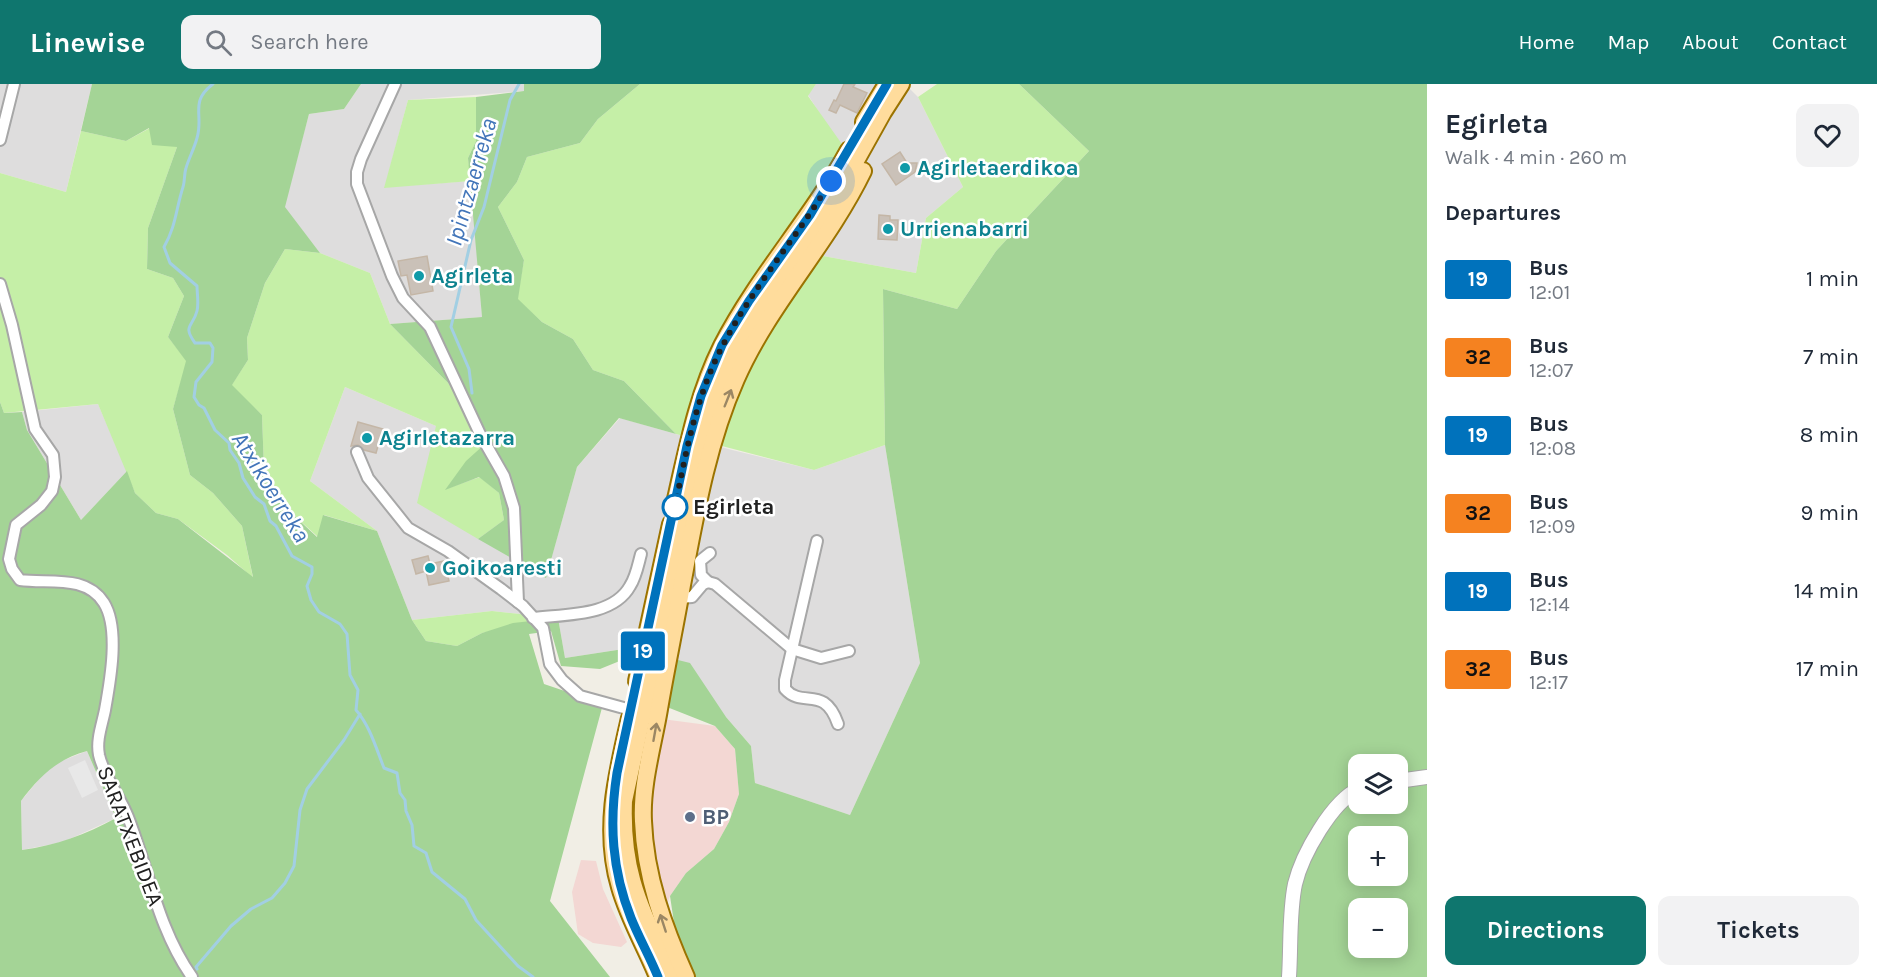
<!DOCTYPE html>
<html lang="en">
<head>
<meta charset="utf-8">
<style>
  :root { --surface:#fff; --page:#f2f2f3; --text:#1f2937; --muted:#747a83; --accent:#0f766e }
  body { margin:0; font-family:Karla,sans-serif; background:var(--page); color:var(--text); height:100vh; display:flex; flex-direction:column; font-size:22px; white-space:nowrap }
  * { box-sizing:border-box; margin:0 }
  p { font-size:20px; color:var(--muted) }
  .icon { flex:none; width:33px; height:33px; fill:none; stroke:currentColor; stroke-width:2; stroke-linecap:round; stroke-linejoin:round }
  .map { position:relative; flex:1; overflow:hidden }
  .details { display:flex; flex-direction:column; background:var(--surface); width:450px }
  .details>* { flex:none }
  .badge { padding:0 12px; border-radius:4px; font-size:21px; line-height:39px }
  .tools { position:absolute; left:1348px; top:670px; display:grid; gap:12px }
  .tools a { display:grid; place-items:center; width:60px; height:60px; border-radius:12px; background:var(--surface); box-shadow:0 3px 15px #0003; font-size:30px }
  .you { position:absolute; width:30px; height:30px; margin:-15px; border:4px solid #fff; border-radius:50%; background:#1a73e8; box-shadow:0 0 0 9px #1a73e833 }
  .map>.badge { position:absolute; translate:-50% -50%; box-shadow:0 0 0 3px #fff }
  h2 { padding:0 18px; font-size:22px; line-height:54px }
  .round { display:grid; place-items:center; flex:none; width:63px; height:63px; border-radius:12px; background:var(--page) }
  .overview { display:flex; align-items:center; justify-content:space-between; height:102px; padding:0 18px }
  h1 { font-size:28px; font-weight:700; line-height:45px }
  .cta { display:flex; gap:12px; margin-top:auto; padding:12px 18px }
  .cta a { flex:1; height:69px; border-radius:12px; background:var(--accent); color:#fff; font-size:24px; font-weight:700; line-height:69px; text-align:center }
  .cta a+a { background:var(--page); color:var(--text) }
  ul { padding:0; list-style:none }
  li { display:flex; align-items:center; gap:18px; height:78px; padding:0 18px }
  li div { flex:1 }
  li b { display:block; font-size:22px }
  li em { font-style:normal }
  li .badge { min-width:66px; font-weight:700; text-align:center }
  header { display:flex; align-items:center; gap:36px; box-sizing:border-box; height:84px; padding:0 30px; background:var(--accent); color:#fff }
  header strong { font-size:28px }
  nav { display:flex; gap:33px; margin-inline-start:auto; font-size:21px }
  .search { width:420px; height:54px; background:var(--page); display:flex; align-items:center; gap:15px; box-sizing:border-box; padding:0 21px; border-radius:12px; color:var(--muted); font-size:22px }
  main { display:flex; flex:1; min-height:0 }
  .map>svg:first-child { display:block }
  .residential { fill:#dedddd }
  .commercial { fill:#f3d7d3 }
  .grass { fill:#c5efa7 }
  .forest { fill:#a4d496; fill-rule:evenodd }
  .parking { fill:#e8e8e8 }
  .lines { fill:none; stroke-linecap:round; stroke-linejoin:round }
  .stream { stroke:#a2cfe3; stroke-width:3 }
  .building { fill:#cac1b8; stroke:#c4b6a6; stroke-width:1.5 }
  .minor-casing { stroke:#a7a7a7; stroke-width:14 }
  .tertiary-casing { stroke:#a7a7a7; stroke-width:16 }
  .primary-casing { stroke:#9b7300; stroke-width:20 }
  .minor { stroke:#fff; stroke-width:10 }
  .tertiary { stroke:#fff; stroke-width:14 }
  .primary { stroke:#ffdc9c; stroke-width:16 }
  .oneway { stroke:#9b8764 }
  .line-casing { stroke:#fff; stroke-width:14 }
  .line { stroke:#0072bc; stroke-width:9 }
  .walk { stroke:#202020; stroke-width:6; stroke-dasharray:0 10.8 }
  .culture-dot { fill:#0f9aa8; stroke:#fff; stroke-width:2 }
  .stop-dot { fill:#fff; stroke:#0072bc; stroke-width:3 }
  .service-dot { fill:#5c6f8a; stroke:#fff; stroke-width:2 }
  .labels { text-anchor:middle; dominant-baseline:central; stroke-width:5; stroke-linejoin:round; paint-order:stroke }
  .culture-label { font-size:22px; font-weight:bold; fill:#0d838f; stroke:#fff; text-anchor:start }
  .stop-label { font-size:22px; font-weight:bold; fill:#202020; stroke:#fff; text-anchor:start }
  .service-label { font-size:22px; font-weight:bold; fill:#4e5e75; stroke:#fff; text-anchor:start }
  .street-label { font-size:22px; fill:#202020; stroke:#fff }
  .water-label { font-size:24px; font-style:italic; fill:#4275b9; stroke:#fff }
</style>
</head>
<body>
<header>
<strong>Linewise</strong>
<div class="search"><svg class="icon" aria-label="search" viewBox="0 0 24 24"><circle cx="10" cy="10" r="6"/><path d="M15 15l6 6"/></svg>Search here</div>
<nav><a>Home</a><a>Map</a><a>About</a><a>Contact</a></nav>
</header>
<main>
<div class="map">
<svg width="1427" height="893" viewBox="0 0 1427 893">
  <rect width="100%" height="100%" fill="#f1eee5"/>
  <g class="residential">
    <polygon points="0,0 92,0 66,108 0,89"/>
    <polygon points="361,0 524,0 525,7 408,16 385,103 471,97 482,233 390,240 370,189 320,169 284,123 309,30 344,25"/>
    <polygon points="816,0 905,0 918,13 963,103 926,134 916,189 823,172 840,143 835,53 808,11"/>
    <polygon points="345,303 436,342 546,493 577,383 620,334 728,365 814,386 885,361 920,579 850,731 755,699 751,662 726,633 630,564 565,574 558,534 492,527 412,536 377,447 310,397"/>
    <polygon points="98,320 127,387 81,436 27,346 22,328"/>
    <polygon points="87,667 116,734 63,758 22,766 21,717 44,689 59,678"/>
  </g>
  <g class="commercial">
    <polygon points="662,635 715,642 735,665 739,710 729,738 714,765 686,789 670,812 665,826 652,773 648,727"/>
    <polygon points="581,776 596,777 603,805 627,858 621,863 593,859 578,850 572,808"/>
  </g>
  <g class="grass">
    <polygon points="640,0 816,0 808,12 868,97 823,172 916,189 926,134 963,103 918,13 937,0 1019,0 1089,67 996,167 957,225 883,205 885,361 814,386 676,350 624,297 593,286 573,255 542,238 517,215 524,176 498,123 517,98 527,73 580,59 598,35"/>
    <polygon points="476,13 476,57 468,74 471,97 384,104 408,16"/>
    <polygon points="150,44 177,63 148,144 147,185 173,194 184,212 168,253 187,277 173,325 190,391 213,409 242,442 253,494 227,471 178,435 156,429 135,409 98,320 4,329 0,318 0,89 66,108 81,47 126,57"/>
    <polygon points="285,165 320,169 370,189 390,240 449,300 486,360 446,405 480,393 499,409 504,436 478,455 417,419 436,342 345,303 310,397 377,447 324,431 318,453 286,424 264,385 262,331 231,302 248,276 247,254 265,199"/>
    <polygon points="492,527 558,534 482,549 457,562 426,557 412,536"/>
  </g>
  <g class="forest">
    <path d="M92,0H361L344,25L309,30L285,123L320,169L285,165L265,199L247,254L248,276L232,301L262,331L264,385L286,424L317,453L323,431L377,447L412,536L426,557L457,562L482,549L513,539L558,534L565,574L630,564L690,579L726,633L751,662L755,699L850,731L920,579L885,361L883,205L957,225L996,167L1089,67L1019,0H1427V893H689L676,852L670,812L686,789L714,765L729,738L739,710L735,665L715,642L629,608L632,572L600,585L561,582L551,547L529,550L544,600L603,620L550,817L610,893H0V318L4,329L22,328L27,346L81,436L127,387L135,409L156,429L178,435L253,493L242,442L213,409L190,391L173,325L186,277L168,253L184,212L173,194L147,185L148,144L177,63L152,61L149,44L126,57L81,47ZM87,667L116,734C85,751 57,761 22,766L21,717C39,693 57,675 87,667ZM1359,681H1398V720H1359ZM1359,753H1398V792H1359ZM1359,825H1398V864H1359Z"/>
    <polygon points="524,0 640,0 598,35 580,59 527,73 517,98 498,123 524,176 518,215 542,238 573,255 593,286 624,297 676,350 619,334 577,383 546,494 478,455 504,436 499,409 479,393 445,406 466,377 486,359 449,300 390,240 482,233 468,74 476,57 476,13 524,7"/>
  </g>
  <polygon class="parking" points="85,676 98,706 82,714 68,684"/>
  <g class="lines">
    <g class="stream">
      <path d="M213,0C189,18 204,31 197,54C194,65 189,74 186,84C184,90 185,97 183,103C176,125 176,142 164,163L170,179L197,202C197,210 199,219 197,227C193,243 182,241 195,259H210L213,264L212,278L196,298L194,313L199,321L204,324L215,346L229,359L230,366L239,379L243,394L255,413L264,420L270,437L276,442L292,472L312,483V490L307,502L311,516L319,528L340,540L347,550L350,591L358,606L356,626C370,642 376,664 384,684L397,689L400,709L405,716L406,727L412,741L414,762L426,769L432,788L465,815L476,836L518,882L533,893"/>
      <polyline points="472,309 469,285 451,243 471,156 484,123 510,16 519,0"/>
      <polyline points="197,885 196,883 231,842 251,825 272,814 285,799 294,782 300,726 307,705 344,656 360,630"/>
    </g>
  </g>
  <g class="building">
    <polygon points="844,0 855,0 853,3 867,9 857,29 840,21 836,29 829,26 834,16 836,17"/>
    <polygon points="900,68 907,79 917,79 915,88 896,101 882,80"/>
    <polygon points="879,131 890,132 890,136 898,136 897,156 878,155"/>
    <polygon points="427,172 433,207 411,211 407,191 401,192 398,177"/>
    <polygon points="358,338 383,345 376,369 364,366 358,361 351,362"/>
    <polygon points="428,472 430,480 444,477 449,497 429,501 426,487 416,490 412,476"/>
  </g>
  <g class="lines">
    <g class="minor-casing">
      <g id="minor">
        <polyline points="395,0 361,75 357,88 357,100 392,192 403,214 430,243 480,350 504,392 514,424 518,518"/>
        <polyline points="0,56 14,0"/>
        <path d="M0,200L12,241L35,345L53,371L55,393L52,407L41,421L16,441L9,475L12,485L20,496C48,500 86,490 104,519C120,545 110,598 105,626C102,641 96,656 99,671C104,693 120,712 128,733C149,787 158,845 192,893"/>
        <polyline points="357,368 368,394 408,444 448,467 501,505 523,522 543,544 550,580 562,596 580,612 631,626"/>
        <path d="M817,457L785,596V605C803,625 824,600 838,640"/>
        <polyline points="708,498 701,491 700,477 710,469"/>
        <polyline points="680,514 692,513 703,500 708,498 715,500 792,565 821,574 849,567"/>
        <path d="M533,534C564,530 613,533 630,502C636,493 638,481 641,470"/>
      </g>
    </g>
    <g class="tertiary-casing">
      <g id="tertiary">
        <polyline points="1398,697 1427,693"/>
        <path d="M1289,893C1291,864 1289,828 1295,800C1302,771 1332,717 1359,705"/>
      </g>
    </g>
    <g class="primary-casing">
      <g id="primary">
        <polyline points="864,38 887,0"/>
        <path d="M676,415C688,362 698,310 722,262C758,192 812,134 849,66"/>
        <polyline points="637,597 671,440"/>
        <path d="M630,634C617,690 603,746 620,803C629,835 646,863 658,893"/>
        <path d="M672,893C643,827 621,793 624,717L703,350L718,303L751,238L825,132L883,28L901,0"/>
        <path d="M686,893C664,844 645,792 643,737C641,701 653,661 659,625C666,584 675,542 682,501C695,432 707,360 736,295C769,220 827,161 863,87"/>
      </g>
    </g>
    <use href="#minor" class="minor"/>
    <use href="#tertiary" class="tertiary"/>
    <use href="#primary" class="primary"/>
  </g>
  <defs><path id="oneway-shaft" d="M-6 0H5M1.5-3L5.5 0L1.5 3" fill="none" stroke-width="1.6" stroke-linecap="round" stroke-linejoin="round" transform="scale(1.5)"/></defs>
  <g class="oneway">
    <use href="#oneway-shaft" transform="translate(728 314) rotate(-68)"/>
    <use href="#oneway-shaft" transform="translate(655 648) rotate(-80)"/>
    <use href="#oneway-shaft" transform="translate(663 839) rotate(-108)"/>
  </g>
  <g class="lines">
    <g class="line-casing">
      <path id="line" d="M658,893C650,873 639,854 631,834C612,786 609,740 617,689L687,362L701,312L722,261L749,217L810,131L887,0"/>
    </g>
    <use href="#line" class="line"/>
    <path class="walk" d="M675,423C686,368 696,312 723,261C753,203 797,153 831,97"/>
  </g>
  <g class="culture-dot">
    <circle cx="905" cy="84" r="6"/>
    <circle cx="888" cy="145" r="6"/>
    <circle cx="419" cy="192" r="6"/>
    <circle cx="367" cy="354" r="6"/>
    <circle cx="430" cy="484" r="6"/>
  </g>
  <circle class="stop-dot" cx="675" cy="423" r="12"/>
  <circle class="service-dot" cx="690" cy="733" r="6"/>
  <g class="labels">
    <g class="culture-label">
      <text x="917" y="84">Agirletaerdikoa</text>
      <text x="900" y="145">Urrienabarri</text>
      <text x="431" y="192">Agirleta</text>
      <text x="379" y="354">Agirletazarra</text>
      <text x="442" y="484">Goikoaresti</text>
    </g>
    <g class="stop-label">
      <text x="693" y="423">Egirleta</text>
    </g>
    <g class="service-label">
      <text x="702" y="733">BP</text>
    </g>
    <g class="street-label">
      <text transform="translate(130 752) rotate(69)">SARATXEBIDEA</text>
    </g>
    <g class="water-label">
      <text transform="translate(471 98) rotate(-74)">Ipintzaerreka</text>
      <text transform="translate(271 403) rotate(58)">Atxikoerreka</text>
    </g>
  </g>
</svg>
<div class="tools">
<a><svg class="icon" aria-label="layers" viewBox="0 0 24 24"><path d="M12 4l9 5-9 5-9-5zM3 14l9 5 9-5"/></svg></a>
<a>+</a>
<a>−</a>
</div>
<div class="you" style="left:831px;top:97px"></div>
<b class="badge" style="left:643px;top:567px;background:#0072bc;color:#fff">19</b>
</div>
<section class="details">
<div class="overview"><div><h1>Egirleta</h1><p>Walk · 4 min · 260 m</p></div><a class="round"><svg class="icon" aria-label="heart" viewBox="0 0 24 24"><path d="M12 20l-8-8c-3-5 5-10 8-4 3-6 11-1 8 4z"/></svg></a></div>
<h2>Departures</h2>
<ul>
<li><span class="badge" style="background:#0072bc;color:#fff">19</span><div><b>Bus</b><p>12:01</p></div><em>1 min</em></li>
<li><span class="badge" style="background:#f58220;color:#111">32</span><div><b>Bus</b><p>12:07</p></div><em>7 min</em></li>
<li><span class="badge" style="background:#0072bc;color:#fff">19</span><div><b>Bus</b><p>12:08</p></div><em>8 min</em></li>
<li><span class="badge" style="background:#f58220;color:#111">32</span><div><b>Bus</b><p>12:09</p></div><em>9 min</em></li>
<li><span class="badge" style="background:#0072bc;color:#fff">19</span><div><b>Bus</b><p>12:14</p></div><em>14 min</em></li>
<li><span class="badge" style="background:#f58220;color:#111">32</span><div><b>Bus</b><p>12:17</p></div><em>17 min</em></li>
</ul>
<div class="cta"><a>Directions</a><a>Tickets</a></div>
</section>
</main>
</body>
</html>
